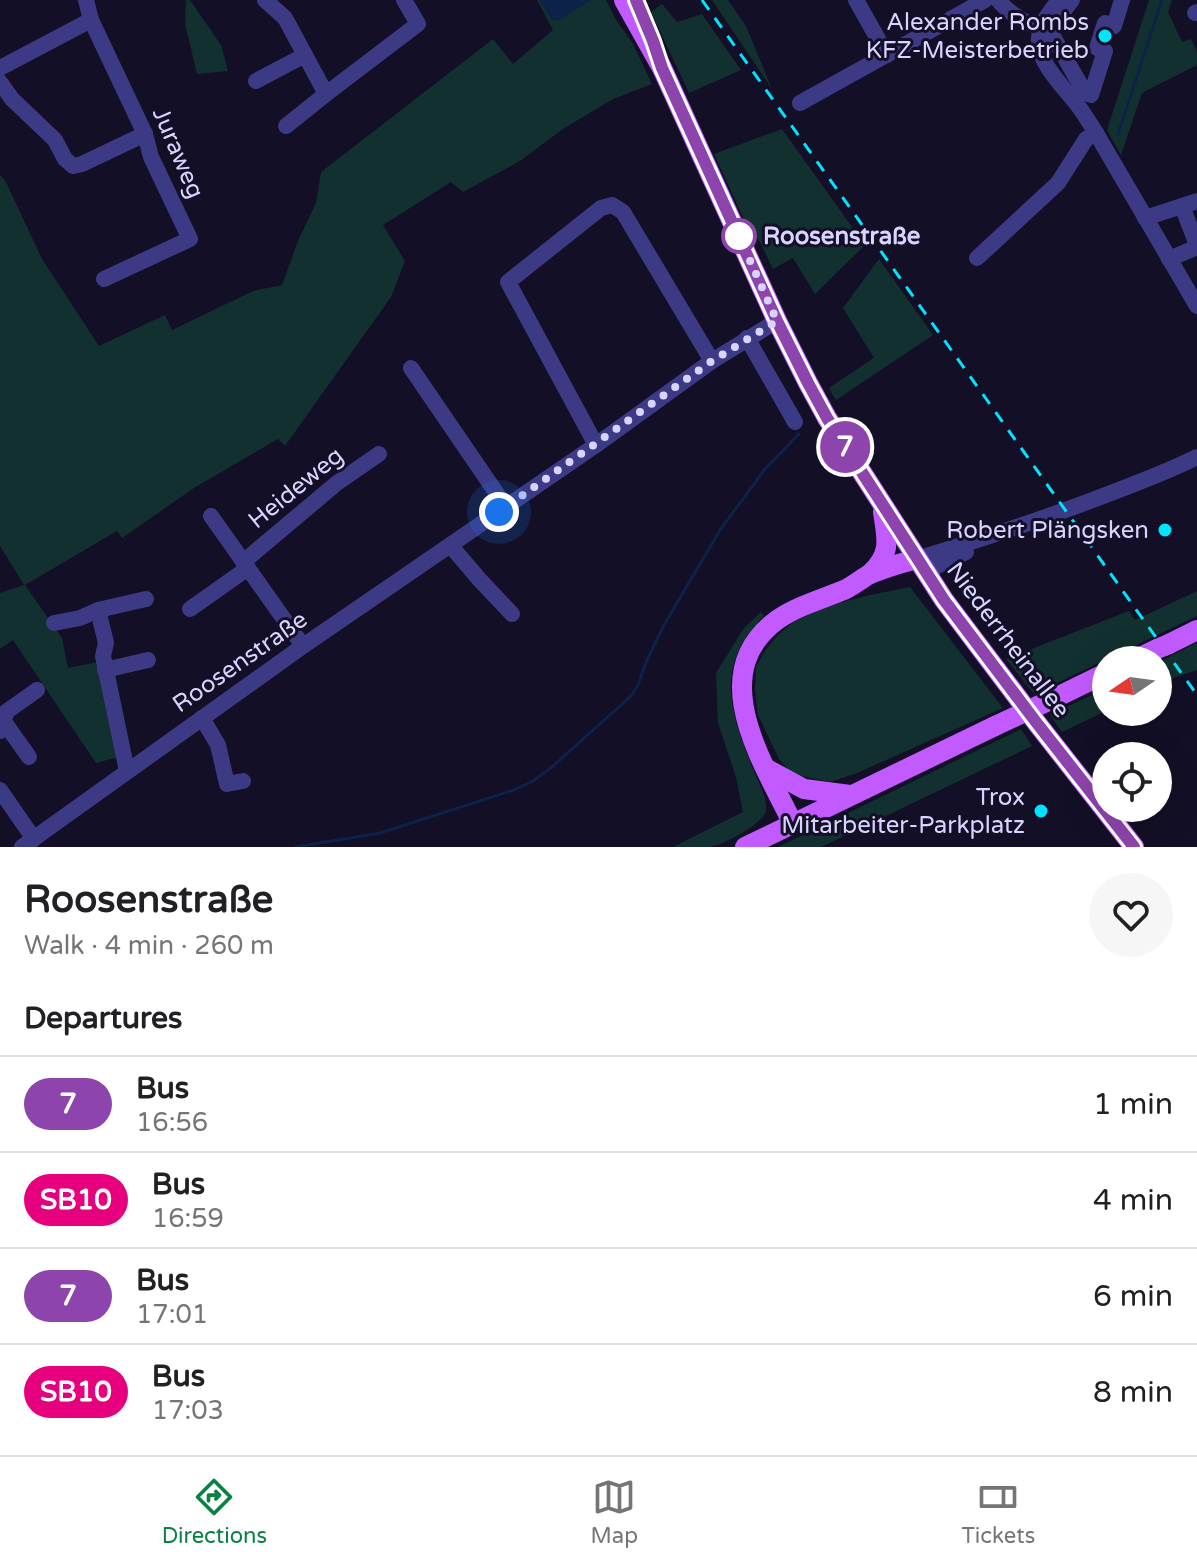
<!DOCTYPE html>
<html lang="en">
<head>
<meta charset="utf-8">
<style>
  :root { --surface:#fff; --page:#f6f6f6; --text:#202124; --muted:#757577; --line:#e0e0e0; --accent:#0b8043 }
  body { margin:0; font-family:"Varela Round",sans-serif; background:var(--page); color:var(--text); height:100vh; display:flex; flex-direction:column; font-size:30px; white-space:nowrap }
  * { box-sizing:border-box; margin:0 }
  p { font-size:26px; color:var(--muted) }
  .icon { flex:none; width:44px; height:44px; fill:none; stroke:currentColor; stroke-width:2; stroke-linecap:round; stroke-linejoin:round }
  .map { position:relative; height:847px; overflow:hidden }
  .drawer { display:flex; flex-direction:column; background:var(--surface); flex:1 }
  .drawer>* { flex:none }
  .badge { padding:0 16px; border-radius:26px; font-size:28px; line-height:52px }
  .needle { width:52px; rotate:257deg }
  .buttons { position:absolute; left:1092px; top:646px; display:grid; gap:16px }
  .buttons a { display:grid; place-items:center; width:80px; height:80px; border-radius:50%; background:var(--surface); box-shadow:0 8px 32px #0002; font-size:40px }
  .you { position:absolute; width:40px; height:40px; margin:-20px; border:6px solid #fff; border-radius:50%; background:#1a73e8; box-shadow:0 0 0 12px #1a73e833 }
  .map>.badge { position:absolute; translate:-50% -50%; box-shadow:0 0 0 4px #fff }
  h2 { padding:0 24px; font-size:30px; line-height:72px }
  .round { display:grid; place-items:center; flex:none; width:84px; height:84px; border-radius:42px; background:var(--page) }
  .summary { display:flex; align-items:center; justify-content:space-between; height:136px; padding:0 24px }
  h1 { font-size:38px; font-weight:700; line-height:60px }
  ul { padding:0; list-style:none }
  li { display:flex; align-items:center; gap:24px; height:96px; padding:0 24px; border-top:2px solid var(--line) }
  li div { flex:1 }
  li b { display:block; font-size:30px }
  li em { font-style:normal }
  li .badge { min-width:88px; font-weight:700; text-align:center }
  .tab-bar { display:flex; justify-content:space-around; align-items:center; height:112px; border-top:2px solid var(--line); background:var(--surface); font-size:22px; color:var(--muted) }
  .tab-bar a { display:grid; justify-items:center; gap:4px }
  .tab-bar .active { color:var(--accent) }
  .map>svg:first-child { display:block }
  .green { fill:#12302f }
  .water { fill:#0c2248 }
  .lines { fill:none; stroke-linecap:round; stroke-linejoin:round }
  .stream { stroke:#0c2248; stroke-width:3 }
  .minor { stroke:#3d3a85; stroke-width:16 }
  .major { stroke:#c25bff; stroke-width:20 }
  .rail { stroke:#00e5ff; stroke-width:3; stroke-dasharray:12 10; stroke-linecap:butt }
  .major-bridge { stroke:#c25bff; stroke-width:20 }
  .line-casing { stroke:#fff; stroke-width:18 }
  .line { stroke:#8e44ad; stroke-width:12 }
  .walk { stroke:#d9d4ff; stroke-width:8; stroke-dasharray:0 14.4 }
  .poi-dot { fill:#00e5ff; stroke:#130f26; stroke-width:3 }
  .stop-dot { fill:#fff; stroke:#8e44ad; stroke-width:4 }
  .labels { text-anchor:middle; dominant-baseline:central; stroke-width:6; stroke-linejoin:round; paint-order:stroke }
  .poi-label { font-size:24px; fill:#d9d4ff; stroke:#130f26; text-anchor:end }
  .street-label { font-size:24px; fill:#d9d4ff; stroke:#130f26 }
  .stop-label { font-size:24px; font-weight:bold; fill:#d9d4ff; stroke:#130f26; text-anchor:start }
</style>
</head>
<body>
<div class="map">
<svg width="1197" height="847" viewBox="0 0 1197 847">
  <rect width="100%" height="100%" fill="#130f26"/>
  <g class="green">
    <polygon points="186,0 190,0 221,45 228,71 197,74 185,24"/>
    <polygon points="537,0 606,0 616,20 632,42 652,84 613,99 563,129 520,161 463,192 451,182 383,225 405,261 391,297 285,446 278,439 194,488 122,538 117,531 25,585 62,638 68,668 98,662 119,757 96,763 13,640 0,649 0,593 24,585 0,546 0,175 5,180 42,259 99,346 165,315 172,330 253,291 282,285 298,241 316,203 321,172 493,39 513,64 553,30"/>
    <polygon points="712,0 728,0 746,26 772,89"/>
    <polygon points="1149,0 1172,0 1168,12 1182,42 1191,39 1197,52 1197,65 1142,93 1121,155 1107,130"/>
    <polygon points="662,4 677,22 702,14 741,70 689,93 651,12"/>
    <polygon points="782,129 865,245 815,294 793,258 773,269 759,240 747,226 714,154"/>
    <polygon points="879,259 933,335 836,400 829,388 874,358 843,308"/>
    <polygon points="910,587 1003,708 857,773 830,782 792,774 779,759 758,715 755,690 756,667 765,651 777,636 795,621 827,606 870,595"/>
    <polygon points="1197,591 1197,616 1034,694 1006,659 1129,611 1135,620"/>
    <path d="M761,612L764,616C711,668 732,717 756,776C760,786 768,800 766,811C763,824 723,845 710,847C699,847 685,847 673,847L743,812L736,777L718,723L716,673L744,628Z"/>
    <polygon points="1197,643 1197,670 1176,677 1158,685 1158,662"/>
    <polygon points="1106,688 1106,711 1062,732 1050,715"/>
    <polygon points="1021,729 1032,746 821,847 778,847"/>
  </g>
  <polygon class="water" points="539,0 591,0 558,21 552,20"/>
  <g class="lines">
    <g class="stream">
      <polyline points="1118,134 1162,0"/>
      <polyline points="295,847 380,833 514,790 533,781 552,767 631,696 638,685 646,662 664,625 720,530 765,469 799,434"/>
    </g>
    <g class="minor">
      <polyline points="86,0 91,20 145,134 151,157 190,239 104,279"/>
      <polyline points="265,0 285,18 326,94 418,24 404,0"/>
      <polyline points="856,0 887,55"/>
      <path d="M998,0C1010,14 1023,22 1040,28"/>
      <path d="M1059,0C1050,12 1040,23 1039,38C1036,62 1065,88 1079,107C1085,115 1090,124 1096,133L1197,306"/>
      <polyline points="1072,0 1053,25 1051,33 1085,93 1091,95 1105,51 1097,48 1105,23 1114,26 1122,0"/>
      <polyline points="1195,13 1197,12"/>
      <polyline points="0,68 91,20"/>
      <polyline points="256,81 305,55"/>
      <polyline points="0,82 12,99 55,140 65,159 73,166 82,164 145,134"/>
      <polyline points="800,103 985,0"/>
      <polyline points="286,126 326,94"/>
      <polyline points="1182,206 1197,245"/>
      <polyline points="1145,218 1197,201"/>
      <polyline points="977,258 1058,183 1086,139 1096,133"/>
      <polyline points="1169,259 1197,247"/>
      <polyline points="747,338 795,422"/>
      <polyline points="411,368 506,507"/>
      <polyline points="596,445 508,282 601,208 612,205 623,212 712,361"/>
      <polyline points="211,516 303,646"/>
      <polyline points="450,545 479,579 512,614"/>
      <path d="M917,559C982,539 1047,518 1111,493C1140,482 1169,471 1197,457"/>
      <polyline points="243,562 337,483 379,454"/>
      <polyline points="924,570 937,566 966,552"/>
      <polyline points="190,609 248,568"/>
      <polyline points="98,610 106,643 103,656 127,771"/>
      <polyline points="54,623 80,618 98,610 146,599"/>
      <polyline points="105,670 148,660"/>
      <polyline points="202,718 218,745 227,784 243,781"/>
      <polyline points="7,726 4,722 6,712 37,690"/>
      <polyline points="0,731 7,726 29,757"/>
      <polyline points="0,790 34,839"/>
      <polyline points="22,847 303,646 596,445 712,361 777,321"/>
    </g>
    <g class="major">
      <polyline points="624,0 662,68 777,321 808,383 827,418 944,600 1036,722 1134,847"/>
      <path d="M870,574C892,554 887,539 883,512"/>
      <polyline points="1169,644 1197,630"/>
      <polyline points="1134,660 1157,649"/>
      <polyline points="1059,696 1106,673"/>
      <polyline points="767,769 804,789 850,795"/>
      <path d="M793,824C763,762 704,674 777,620C797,606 822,599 844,590C853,586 861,579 870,574C885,568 901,563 917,559"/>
      <polyline points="745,847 995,726"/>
    </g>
    <polyline class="rail" points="702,0 1197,695"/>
    <g class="major-bridge">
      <polyline points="1157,649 1169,644"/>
      <polyline points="995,726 1059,696"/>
    </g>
  </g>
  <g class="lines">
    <g class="line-casing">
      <polyline id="line" points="636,0 653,41 662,68 777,321 808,383 827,418 944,600 1036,722 1134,847"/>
    </g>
    <use href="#line" class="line"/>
    <polyline class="walk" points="499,512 712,361 777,321 739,236"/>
  </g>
  <g class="poi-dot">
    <circle cx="1105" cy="36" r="8"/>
    <circle cx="1165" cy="530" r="8"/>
    <circle cx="1041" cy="811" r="8"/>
  </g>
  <circle class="stop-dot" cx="739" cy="236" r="16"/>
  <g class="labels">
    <g class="poi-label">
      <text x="1089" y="22">Alexander Rombs<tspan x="1089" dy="28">KFZ-Meisterbetrieb</tspan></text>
      <text x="1149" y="530">Robert Plängsken</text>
      <text x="1025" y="797">Trox<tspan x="1025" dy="28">Mitarbeiter-Parkplatz</tspan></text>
    </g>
    <g class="street-label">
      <text transform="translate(178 153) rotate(67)">Juraweg</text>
      <text transform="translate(296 488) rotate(-39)">Heideweg</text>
      <text transform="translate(1008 640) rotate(53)">Niederrheinallee</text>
      <text transform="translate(240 662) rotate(-35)">Roosenstraße</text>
    </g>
    <g class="stop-label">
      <text x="763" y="236">Roosenstraße</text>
    </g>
  </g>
</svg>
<div class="buttons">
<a><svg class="needle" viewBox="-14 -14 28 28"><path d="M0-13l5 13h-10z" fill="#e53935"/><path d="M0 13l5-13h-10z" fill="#757577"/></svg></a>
<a><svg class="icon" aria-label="locate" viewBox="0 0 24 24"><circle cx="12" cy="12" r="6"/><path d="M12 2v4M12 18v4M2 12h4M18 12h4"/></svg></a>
</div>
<div class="you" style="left:499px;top:512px"></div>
<b class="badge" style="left:845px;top:447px;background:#8e44ad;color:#fff">7</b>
</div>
<section class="drawer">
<div class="summary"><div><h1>Roosenstraße</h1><p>Walk · 4 min · 260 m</p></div><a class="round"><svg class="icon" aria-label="heart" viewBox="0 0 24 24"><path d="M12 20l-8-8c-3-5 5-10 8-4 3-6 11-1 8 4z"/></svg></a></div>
<h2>Departures</h2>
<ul>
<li><span class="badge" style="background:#8e44ad;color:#fff">7</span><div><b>Bus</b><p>16:56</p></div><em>1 min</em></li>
<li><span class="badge" style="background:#e6007e;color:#fff">SB10</span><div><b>Bus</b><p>16:59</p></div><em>4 min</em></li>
<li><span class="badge" style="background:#8e44ad;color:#fff">7</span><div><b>Bus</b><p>17:01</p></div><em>6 min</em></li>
<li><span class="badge" style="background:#e6007e;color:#fff">SB10</span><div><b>Bus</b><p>17:03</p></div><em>8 min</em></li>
</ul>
</section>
<nav class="tab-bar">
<a class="active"><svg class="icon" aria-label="directions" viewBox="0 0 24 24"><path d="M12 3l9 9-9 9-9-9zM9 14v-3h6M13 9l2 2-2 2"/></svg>Directions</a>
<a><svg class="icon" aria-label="map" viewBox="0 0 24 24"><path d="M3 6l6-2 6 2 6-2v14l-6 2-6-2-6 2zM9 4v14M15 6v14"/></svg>Map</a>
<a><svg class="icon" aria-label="tickets" viewBox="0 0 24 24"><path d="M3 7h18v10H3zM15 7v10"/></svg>Tickets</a>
</nav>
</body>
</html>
